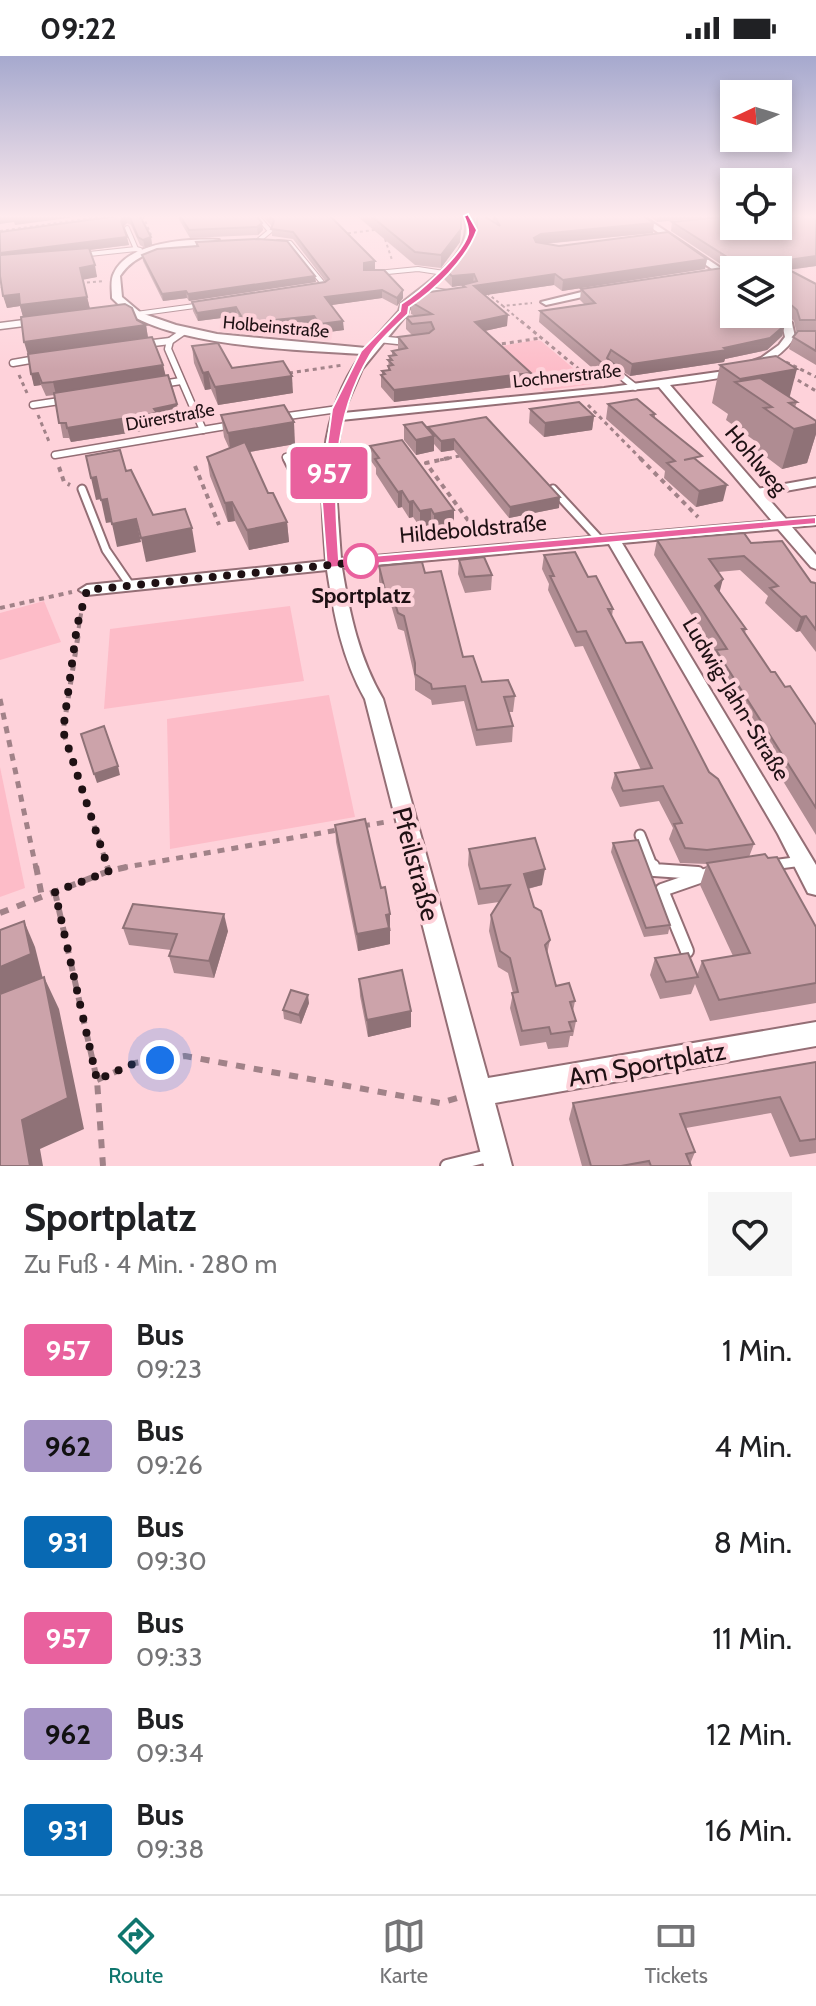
<!DOCTYPE html>
<html lang="de">
<head>
<meta charset="utf-8">
<style>
  :root { --surface:#fff; --page:#f6f6f6; --text:#202124; --muted:#757577; --line:#e0e0e0; --accent:#0f766e }
  body { margin:0; font-family:Cabin,sans-serif; background:var(--page); color:var(--text); height:100vh; display:flex; flex-direction:column; font-size:30px; white-space:nowrap }
  * { box-sizing:border-box; margin:0 }
  p { font-size:26px; color:var(--muted) }
  .icon { flex:none; width:44px; height:44px; fill:none; stroke:currentColor; stroke-width:2; stroke-linecap:round; stroke-linejoin:round }
  .map { position:relative; height:1110px; overflow:hidden }
  .details { display:flex; flex-direction:column; background:var(--surface); flex:1 }
  .details>* { flex:none }
  .badge { padding:0 16px; border-radius:6px; font-size:28px; line-height:52px }
  .needle { width:52px; rotate:266deg }
  .fabs { position:absolute; left:720px; top:24px; display:grid; gap:16px }
  .fabs a { display:grid; place-items:center; width:72px; height:72px; border-radius:0px; background:var(--surface); box-shadow:0 4px 12px #0003; font-size:40px }
  .you { position:absolute; width:40px; height:40px; margin:-20px; border:6px solid #fff; border-radius:50%; background:#1a73e8; box-shadow:0 0 0 12px #1a73e833 }
  .map>.badge { position:absolute; translate:-50% -50%; box-shadow:0 0 0 4px #fff }
  .round { display:grid; place-items:center; flex:none; width:84px; height:84px; border-radius:0px; background:var(--page) }
  .headline { display:flex; align-items:center; justify-content:space-between; height:136px; padding:0 24px }
  h1 { font-size:38px; font-weight:700; line-height:60px }
  ul { padding:0; list-style:none }
  li { display:flex; align-items:center; gap:24px; height:96px; padding:0 24px }
  li div { flex:1 }
  li b { display:block; font-size:30px }
  li em { font-style:normal }
  li .badge { min-width:88px; font-weight:700; text-align:center }
  .status { display:flex; justify-content:space-between; align-items:center; height:56px; padding:0 40px; background:var(--surface); direction:ltr }
  .status svg { height:22px; fill:currentColor }
  .dock { display:flex; justify-content:space-around; align-items:center; height:112px; border-top:2px solid var(--line); background:var(--surface); font-size:22px; color:var(--muted) }
  .dock a { display:grid; justify-items:center; gap:4px }
  .dock .selected { color:var(--accent) }
  .map>svg:first-child { display:block }
  .green { fill:#fdbcc8 }
  .lines { fill:none; stroke-linecap:round; stroke-linejoin:round }
  .service-far4-casing { stroke:#946e75; stroke-width:6 }
  .service-far3-casing { stroke:#946e75; stroke-width:9 }
  .service-far2-casing { stroke:#946e75; stroke-width:11 }
  .service-far1-casing { stroke:#946e75; stroke-width:13 }
  .service-casing { stroke:#946e75; stroke-width:16 }
  .minor-casing { stroke:#946e75; stroke-width:4 }
  .path-far4 { stroke:#a18288; stroke-width:2; stroke-dasharray:3 3; stroke-linecap:butt }
  .path-far3 { stroke:#a18288; stroke-width:3; stroke-dasharray:4 4; stroke-linecap:butt }
  .path-far2 { stroke:#a18288; stroke-width:4; stroke-dasharray:5 5; stroke-linecap:butt }
  .path-far1 { stroke:#a18288; stroke-width:5; stroke-dasharray:7 7; stroke-linecap:butt }
  .path { stroke:#a18288; stroke-width:6; stroke-dasharray:9 9; stroke-linecap:butt }
  .service-far4 { stroke:#fff; stroke-width:4 }
  .service-far3 { stroke:#fff; stroke-width:6 }
  .service-far2 { stroke:#fff; stroke-width:7 }
  .service-far1 { stroke:#fff; stroke-width:9 }
  .service { stroke:#fff; stroke-width:12 }
  .minor { fill:#fff; fill-rule:evenodd }
  .wall { fill:#af8c92 }
  .shaded-wall { fill:#8f7277 }
  .building { fill:#cca3aa; stroke:#8f7277; stroke-width:2 }
  .line { fill:#e9619e; stroke:#fff; stroke-width:2 }
  .walk { stroke:#1f1114; stroke-width:8; stroke-dasharray:0 14.4 }
  .stop-dot { fill:#fff; stroke:#e9619e; stroke-width:4 }
  .labels { text-anchor:middle; dominant-baseline:central; stroke-width:8; stroke-linejoin:round; paint-order:stroke }
  .far-street-label { font-size:18px; fill:#1f1114; stroke:#fed2da }
  .street-label { font-size:22px; fill:#1f1114; stroke:#fed2da }
  .stop-label { font-size:22px; font-weight:bold; fill:#1f1114; stroke:#fed2da }
  .near-street-label { font-size:26px; fill:#1f1114; stroke:#fed2da }
</style>
</head>
<body>
<div class="status"><b>09:22</b><svg viewBox="0 0 49 12"><path d="M0 12V9h3v3zM5 12V6h3v6zM10 12V3h3v9zM15 12V0h3v12zM26 1h20v11H26zM47 4h2v5h-2z"/></svg></div>
<div class="map">
<svg width="816" height="1110" viewBox="0 0 816 1110">
  <rect width="100%" height="100%" fill="#fed2da"/>
  <g class="green">
    <polygon points="535,284 541,285 592,328 544,335 496,291"/>
    <polygon points="44,545 61,586 0,604 0,557"/>
    <polygon points="290,550 304,625 104,653 110,573"/>
    <polygon points="329,639 355,761 170,793 167,663"/>
    <polygon points="0,711 25,832 0,841"/>
  </g>
  <g class="lines">
    <g class="service-far4-casing">
      <g id="service-far4">
        <polyline points="257,160 270,175 259,184"/>
        <polyline points="127,172 136,193 140,194"/>
        <polyline points="278,186 290,187 325,230"/>
        <polyline points="80,199 136,193"/>
        <polyline points="377,217 418,213 444,217"/>
        <polyline points="427,233 447,236"/>
        <polyline points="136,258 202,249"/>
        <polyline points="26,267 32,266"/>
      </g>
    </g>
    <g class="service-far3-casing">
      <g id="service-far3">
        <polyline points="0,270 32,266"/>
        <polyline points="183,276 170,285 168,293 203,374"/>
        <polyline points="378,283 407,286"/>
        <polyline points="145,288 170,285"/>
        <polyline points="13,307 36,303"/>
        <polyline points="611,312 635,331"/>
        <polyline points="162,328 181,325"/>
        <polyline points="33,349 66,344"/>
        <polyline points="281,361 338,353"/>
        <polyline points="55,399 232,369"/>
        <polyline points="286,401 288,404"/>
      </g>
    </g>
    <g class="service-far2-casing">
      <g id="service-far2">
        <polyline points="287,402 295,418 307,422 329,422"/>
        <polyline points="82,433 106,494 130,529"/>
        <polyline points="553,433 600,484"/>
        <polyline points="754,437 816,426"/>
      </g>
    </g>
    <g class="service-far1-casing">
      <g id="service-far1">
        <polyline points="640,779 653,812"/>
        <polyline points="772,809 802,805"/>
      </g>
    </g>
    <g class="service-casing">
      <g id="service">
        <polyline points="653,810 654,814 698,817"/>
        <polyline points="687,895 662,834 711,817"/>
        <polyline points="447,1110 492,1099"/>
      </g>
    </g>
    <g class="minor-casing">
      <g id="minor">
        <path d="M464,160H472C490,208 414,228 407,258L362,313L343,357L604,332L725,315L761,302L779,289L785,281L782,268L774,258H778V254L792,267L795,281C768,321 714,323 670,329L786,463L816,461V469L792,471L816,499V513L811,511L778,473L622,487L816,809V839L808,837L778,778L609,488L342,512C350,559 359,602 383,643L488,1022L816,966V990L495,1047L512,1110H484L365,643C342,602 334,560 327,514L87,539L79,534L87,529L326,505C320,429 316,362 362,298C297,294 193,291 136,262C128,257 119,249 112,242C112,234 110,224 114,217C128,186 189,182 219,184L216,188C182,192 141,188 120,220L122,241L141,257L176,269L217,278L366,292L399,255L401,248C425,227 477,198 464,160ZM659,331L772,465L341,503L335,420L341,364Z"/>
        <polygon points="634,160 643,160 734,221 734,228"/>
        <polygon points="602,231 605,232 605,236 546,249 541,246"/>
      </g>
    </g>
    <g class="path-far4">
      <polyline points="137,161 143,160 151,179"/>
      <polyline points="0,175 106,160"/>
      <polyline points="342,178 374,174 372,171"/>
      <polyline points="385,183 392,204"/>
      <polyline points="81,227 104,225"/>
      <polyline points="487,237 503,250"/>
      <polyline points="523,267 503,250 532,247"/>
    </g>
    <g class="path-far3">
      <polyline points="521,265 592,324"/>
      <polyline points="494,289 541,282"/>
      <polyline points="786,306 816,321"/>
      <polyline points="289,317 343,309"/>
      <polyline points="19,319 27,337"/>
      <polyline points="791,320 816,335"/>
      <polyline points="588,349 642,404"/>
      <polyline points="38,359 50,388"/>
      <polyline points="440,404 464,399"/>
    </g>
    <g class="path-far2">
      <polyline points="449,402 426,407 481,482"/>
      <polyline points="640,402 698,461"/>
      <polyline points="195,410 219,469"/>
      <polyline points="59,411 64,426 70,429"/>
      <polyline points="0,552 72,536"/>
      <polyline points="77,582 83,546"/>
    </g>
    <g class="path-far1">
      <polyline points="78,580 63,675 108,812"/>
      <polyline points="0,643 36,812"/>
      <polyline points="363,770 386,766"/>
      <polyline points="121,812 338,774"/>
    </g>
    <g class="path">
      <polyline points="36,810 42,841"/>
      <polyline points="107,810 109,815"/>
      <polyline points="55,836 97,1024 103,1110"/>
      <polyline points="0,857 109,815 131,810"/>
      <polyline points="97,1024 135,1007 185,1000 440,1047 457,1042"/>
    </g>
    <use href="#service-far4" class="service-far4"/>
    <use href="#service-far3" class="service-far3"/>
    <use href="#service-far2" class="service-far2"/>
    <use href="#service-far1" class="service-far1"/>
    <use href="#service" class="service"/>
    <use href="#minor" class="minor"/>
  </g>
  <g class="wall">
    <polygon points="117,160 140,160 151,181 152,189 145,192 140,189 131,169 127,167 123,171 129,189 89,194 97,221 83,223 90,253 137,264 146,269 148,282 163,309 165,319 177,348 179,363 159,367 160,372 71,386 69,382 63,382 55,339 46,340 41,329 34,330 28,299 23,260 20,250 7,252 2,232 0,232"/>
    <polygon points="177,160 257,160 263,174 258,179 190,182"/>
    <polygon points="262,160 330,160 375,205 375,213 371,214 403,234 403,242 397,250 382,242 331,249 344,274 321,277 315,269 246,276 237,260 198,265 193,255 192,246 326,226 293,183 272,180 272,170"/>
    <polygon points="357,160 462,160 460,186 441,212 415,209"/>
    <polygon points="493,160 643,160 653,177 545,188 559,190 707,203 705,213 562,235 554,229 484,239 507,270 485,275 530,329 394,346 381,331 381,319 382,318 382,315 388,314 389,300 392,300 392,295 398,294 398,281 412,279 406,273 406,261 415,260 411,258 411,246 462,231 462,229 452,231 444,223 444,213 492,165"/>
    <polygon points="648,160 717,160 657,166"/>
    <polygon points="778,160 799,160 781,163 782,163 816,160 816,210 789,214 816,228 816,309 789,293 793,281 811,275 796,275 794,265 778,251 778,214 734,214 734,258 782,280 767,294 725,303 724,306 630,320 616,311 615,322 606,324 539,266 540,255 584,248 580,244 581,233 734,217 671,175 672,166"/>
    <polygon points="196,186 316,226 189,245 187,242 163,245 143,205 142,199 196,190"/>
    <polygon points="192,290 232,312 293,337 218,349 211,333 205,334 194,307"/>
    <polygon points="720,309 789,341 797,346 795,351 816,365 816,378 807,407 782,413 753,391 755,385 726,364 728,358 712,347"/>
    <polygon points="608,348 655,358 655,362 700,407 723,445 696,451 664,422 665,415 606,363"/>
    <polygon points="530,353 594,360 592,374 544,381 529,367"/>
    <polygon points="221,359 295,388 250,396 268,437 287,466 289,486 249,494 235,465 228,466 210,420 207,401 229,392 224,381"/>
    <polygon points="486,361 559,452 509,462 454,394 441,396 434,388 434,395 416,399 404,384 404,369 428,373 428,371"/>
    <polygon points="370,390 454,470 434,473 431,469 420,471 413,461 409,462 402,451 398,452 376,418 376,412 371,405"/>
    <polygon points="657,484 751,487 811,526 816,528 816,596 800,575 796,576 765,547 768,540 740,514 718,516 719,536 746,573 745,577 771,616 785,631 816,669 816,779 712,609 716,598 654,499"/>
    <polygon points="544,499 588,521 613,553 612,560 626,587 754,788 749,801 816,871 816,947 710,965 695,928 691,938 660,943 650,919 655,902 697,919 702,905 733,900 700,829 707,808 680,807 669,783 673,772 659,745 620,751 611,732 615,717 641,714 583,590 575,591 548,534 549,528 542,513"/>
    <polygon points="459,504 492,519 491,534 465,537 458,518"/>
    <polygon points="379,510 425,517 463,601 482,626 515,640 513,656 509,656 513,670 512,686 476,690 464,645 432,649 431,644 415,634 415,623 404,575 398,573 391,549 386,550 379,525"/>
    <polygon points="335,769 381,832 391,875 389,875 390,888 358,895 336,786"/>
    <polygon points="613,787 670,869 668,878 644,881 611,796"/>
    <polygon points="469,793 542,829 528,833 534,851 550,884 547,898 556,930 575,945 573,955 576,965 573,980 570,980 568,991 548,993 546,986 520,990 510,952 513,937 508,917 498,911 489,875 491,859 499,846 478,849 468,809"/>
    <polygon points="123,872 228,875 214,922 174,917 169,900 171,894 129,889"/>
    <polygon points="359,923 411,971 368,981 360,940"/>
    <polygon points="309,947 301,968 284,963 283,954"/>
    <polygon points="816,1006 816,1097 790,1101 771,1057 686,1072 695,1096 690,1108 691,1110 582,1110 569,1063 573,1047"/>
  </g>
  <g class="shaded-wall">
    <polygon points="0,160 83,160 15,169 14,166 0,168"/>
    <polygon points="126,160 127,167 122,172 121,165"/>
    <polygon points="658,160 717,160 657,166"/>
    <polygon points="778,160 799,160 778,163"/>
    <polygon points="262,167 263,174 258,179 257,171"/>
    <polygon points="654,167 653,177 540,188 533,192 534,182 541,178"/>
    <polygon points="461,173 460,186 441,212 441,199"/>
    <polygon points="127,181 129,189 0,205 0,197"/>
    <polygon points="151,181 152,189 145,192 143,184"/>
    <polygon points="816,200 816,210 778,215 774,206"/>
    <polygon points="707,203 705,213 562,235 563,224"/>
    <polygon points="375,205 375,213 364,216 364,207"/>
    <polygon points="95,209 97,221 82,224 80,212"/>
    <polygon points="474,218 473,228 452,231 452,220"/>
    <polygon points="555,218 554,229 473,241 474,230"/>
    <polygon points="315,220 316,226 189,245 188,238"/>
    <polygon points="382,234 382,242 325,250 325,241"/>
    <polygon points="403,234 403,242 397,250 397,242"/>
    <polygon points="186,235 187,242 163,245 162,238"/>
    <polygon points="19,238 87,241 90,253 23,261 20,250 7,252 3,240"/>
    <polygon points="236,251 237,260 198,265 197,257"/>
    <polygon points="508,259 507,270 475,277 475,266"/>
    <polygon points="314,260 315,269 246,276 245,267"/>
    <polygon points="343,265 344,274 321,277 320,268"/>
    <polygon points="146,269 148,282 28,299 24,286"/>
    <polygon points="785,269 782,280 767,294 725,303 724,306 630,320 632,308 724,292"/>
    <polygon points="163,309 166,321 56,339 53,326"/>
    <polygon points="616,310 615,322 606,324 608,312"/>
    <polygon points="797,313 787,351 772,351 739,329 740,323"/>
    <polygon points="208,316 211,333 205,334 203,317"/>
    <polygon points="38,317 41,329 34,330 31,318"/>
    <polygon points="531,317 530,329 394,346 394,334"/>
    <polygon points="292,320 293,337 218,349 215,331"/>
    <polygon points="177,348 179,363 159,367 160,372 71,386 67,372"/>
    <polygon points="594,360 592,374 544,381 545,367"/>
    <polygon points="294,366 295,388 231,399 228,377"/>
    <polygon points="816,368 816,378 807,407 782,413 794,373"/>
    <polygon points="434,380 434,395 416,399 416,384"/>
    <polygon points="454,383 454,394 441,396 441,385"/>
    <polygon points="96,421 102,443 96,444 91,422"/>
    <polygon points="727,429 723,445 696,451 699,435"/>
    <polygon points="402,435 402,451 398,452 398,436"/>
    <polygon points="560,441 559,452 509,462 510,451"/>
    <polygon points="107,443 112,466 106,467 101,444"/>
    <polygon points="413,445 413,461 409,462 409,446"/>
    <polygon points="232,446 235,465 228,466 225,447"/>
    <polygon points="431,453 431,469 420,471 420,455"/>
    <polygon points="454,454 454,470 434,473 434,458"/>
    <polygon points="136,463 141,486 117,491 112,468"/>
    <polygon points="287,466 289,486 249,494 247,474"/>
    <polygon points="192,472 196,496 146,506 141,482"/>
    <polygon points="723,523 719,538 715,530"/>
    <polygon points="806,560 800,575 796,576 801,561"/>
    <polygon points="118,710 120,719 97,727 94,718"/>
    <polygon points="545,813 542,829 522,834 524,818"/>
    <polygon points="224,858 228,875 214,922 209,905"/>
    <polygon points="390,858 390,888 358,895 357,878 386,859"/>
    <polygon points="24,865 35,891 43,923 0,941 0,911"/>
    <polygon points="44,921 59,953 84,1073 40,1093 43,1110 30,1110 22,1064"/>
    <polygon points="308,939 309,947 301,968 299,959"/>
    <polygon points="411,955 411,971 368,981 367,964"/>
  </g>
  <g class="building">
    <polygon points="117,160 125,160 121,165 127,181 0,197 0,176"/>
    <polygon points="126,160 140,160 151,181 143,184 138,181 130,162"/>
    <polygon points="180,160 257,160 262,167 257,171 189,174"/>
    <polygon points="269,160 330,160 375,205 364,207 364,214 384,214 403,234 397,242 382,234 325,241 343,265 320,268 314,260 245,267 236,251 197,257 192,246 325,226 329,223 293,176 271,173 274,165"/>
    <polygon points="371,160 461,160 461,173 441,199 415,196"/>
    <polygon points="477,160 484,160 500,170 494,160 643,160 654,167 541,178 534,182 536,186 559,190 668,176 707,203 563,224 555,218 474,230 508,259 475,266 531,317 394,334 381,319 385,318 382,315 390,314 388,310 393,309 388,304 392,304 389,300 396,299 392,295 407,292 398,281 429,277 434,273 431,266 412,268 406,261 432,258 411,246 416,238 465,231 462,229 477,225 474,218 452,220 444,213 471,186 477,173"/>
    <polygon points="728,160 734,160 734,170 778,170 778,161 782,163 804,160 816,160 816,200 774,206 816,228 816,264 800,264 797,254 781,240 778,243 778,214 738,214 738,208 672,166"/>
    <polygon points="258,183 287,185 315,220 188,238 186,235 162,238 142,199 157,193 198,190 196,186"/>
    <polygon points="89,192 95,209 80,212 87,241 20,249 19,238 3,240 0,220 0,199"/>
    <polygon points="722,212 734,217 734,258 778,258 778,252 782,258 785,269 770,282 724,292 727,294 632,308 611,294 607,302 616,310 608,312 540,255 595,247 581,233"/>
    <polygon points="125,248 132,252 137,264 146,269 24,286 21,261"/>
    <polygon points="798,275 816,275 816,295 793,281"/>
    <polygon points="152,281 163,309 53,326 42,327 38,317 31,318 28,298"/>
    <polygon points="218,287 232,312 283,305 292,320 215,331 208,316 203,317 192,290"/>
    <polygon points="776,300 797,313 740,323 720,309"/>
    <polygon points="168,319 177,348 154,353 157,357 67,372 66,367 59,367 54,337"/>
    <polygon points="760,322 797,346 789,347 816,365 816,368 794,373 764,352 772,351 735,326"/>
    <polygon points="637,343 655,358 651,359 702,400 684,404 694,402 727,429 699,435 667,407 675,405 608,348"/>
    <polygon points="579,346 594,360 545,367 530,353"/>
    <polygon points="284,349 294,366 228,377 221,359"/>
    <polygon points="486,361 560,441 510,451 454,383 441,385 428,371"/>
    <polygon points="422,366 434,380 416,384 404,369"/>
    <polygon points="402,384 454,454 434,458 431,453 420,455 413,445 409,446 402,435 398,436 375,403 379,402 370,390"/>
    <polygon points="245,386 268,437 273,437 287,466 247,474 232,446 225,447 207,401"/>
    <polygon points="120,394 126,415 131,414 153,459 185,453 192,472 141,482 136,463 112,468 107,443 101,444 96,421 91,422 86,400"/>
    <polygon points="744,477 751,487 782,485 811,526 815,527 816,528 816,574 806,560 801,561 770,532 778,530 744,500 709,503 723,523 715,530 746,573 742,573 771,616 775,616 785,631 790,630 816,669 816,752 716,594 727,593 657,484"/>
    <polygon points="575,496 588,521 596,520 613,553 608,553 626,587 642,586 709,716 718,723 754,788 707,794 685,792 674,768 682,767 663,730 623,735 615,717 652,712 586,575 577,576 550,520 554,520 544,499"/>
    <polygon points="484,501 492,519 465,521 459,504"/>
    <polygon points="422,506 425,517 441,515 463,601 473,600 482,626 508,624 515,640 504,641 513,670 477,674 465,630 432,633 431,628 415,618 415,607 404,560 398,557 391,534 385,534 379,510"/>
    <polygon points="104,670 118,710 94,718 81,678"/>
    <polygon points="365,763 381,832 385,831 390,858 386,859 389,872 357,878 335,769"/>
    <polygon points="535,782 545,813 524,818 534,851 541,855 550,884 545,889 556,930 569,927 575,945 570,946 576,965 569,966 572,975 551,978 549,971 522,975 512,937 518,936 510,902 500,895 491,859 510,829 480,833 469,793"/>
    <polygon points="638,784 670,869 646,872 613,787"/>
    <polygon points="765,798 768,802 777,801 816,871 816,927 719,944 702,905 750,897 707,807"/>
    <polygon points="133,848 224,858 209,905 169,900 177,878 123,872"/>
    <polygon points="24,865 31,898 0,911 0,874"/>
    <polygon points="688,897 698,921 666,926 655,902"/>
    <polygon points="402,914 411,955 367,964 359,923"/>
    <polygon points="44,921 68,1042 22,1064 30,1110 0,1110 0,938"/>
    <polygon points="291,934 308,939 299,959 283,954"/>
    <polygon points="816,1006 816,1083 800,1085 780,1041 680,1058 695,1096 686,1098 691,1110 651,1110 649,1105 621,1110 591,1110 573,1047"/>
  </g>
  <linearGradient id="sky" x2="0" y2="1"><stop stop-color="#a6a9ce"/><stop offset="0.51" stop-color="#ffebee"/><stop offset="1" stop-color="#ffebee" stop-opacity="0"/></linearGradient>
  <rect width="816" height="315" fill="url(#sky)"/>
  <path class="line" d="M468,158L477,174C467,203 434,235 409,251L408,258C396,270 379,284 370,299C331,365 334,429 339,503L816,461V468L327,512L321,434L332,353L361,295L400,255L401,248C419,237 463,198 468,178C469,171 466,166 464,160Z"/>
  <g class="lines">
    <polyline class="walk" points="160,1004 135,1007 97,1024 55,836 109,815 63,675 77,570 87,534 369,505 361,505"/>
  </g>
  <circle class="stop-dot" cx="361" cy="505" r="16"/>
  <g class="labels">
    <g class="far-street-label">
      <text transform="translate(276 271) rotate(5)">Holbeinstraße</text>
      <text transform="translate(567 320) rotate(-6)">Lochnerstraße</text>
      <text transform="translate(170 361) rotate(-10)">Dürerstraße</text>
    </g>
    <g class="street-label">
      <text transform="translate(756 404) rotate(50)">Hohlweg</text>
      <text transform="translate(473 473) rotate(-5)">Hildeboldstraße</text>
      <text transform="translate(736 643) rotate(59)">Ludwig-Jahn-Straße</text>
    </g>
    <g class="stop-label">
      <text x="361" y="539">Sportplatz</text>
    </g>
    <g class="near-street-label">
      <text transform="translate(416 808) rotate(75)">Pfeilstraße</text>
      <text transform="translate(647 1008) rotate(-10)">Am Sportplatz</text>
    </g>
  </g>
</svg>
<div class="fabs">
<a><svg class="needle" viewBox="-14 -14 28 28"><path d="M0-13l5 13h-10z" fill="#e53935"/><path d="M0 13l5-13h-10z" fill="#757577"/></svg></a>
<a><svg class="icon" aria-label="locate" viewBox="0 0 24 24"><circle cx="12" cy="12" r="6"/><path d="M12 2v4M12 18v4M2 12h4M18 12h4"/></svg></a>
<a><svg class="icon" aria-label="layers" viewBox="0 0 24 24"><path d="M12 4l9 5-9 5-9-5zM3 14l9 5 9-5"/></svg></a>
</div>
<div class="you" style="left:160px;top:1004px"></div>
<b class="badge" style="left:329px;top:417px;background:#e9619e;color:#fff">957</b>
</div>
<section class="details">
<div class="headline"><div><h1>Sportplatz</h1><p>Zu Fuß · 4 Min. · 280 m</p></div><a class="round"><svg class="icon" aria-label="heart" viewBox="0 0 24 24"><path d="M12 20l-8-8c-3-5 5-10 8-4 3-6 11-1 8 4z"/></svg></a></div>
<ul>
<li><span class="badge" style="background:#e9619e;color:#fff">957</span><div><b>Bus</b><p>09:23</p></div><em>1 Min.</em></li>
<li><span class="badge" style="background:#a795c6;color:#111">962</span><div><b>Bus</b><p>09:26</p></div><em>4 Min.</em></li>
<li><span class="badge" style="background:#0869b3;color:#fff">931</span><div><b>Bus</b><p>09:30</p></div><em>8 Min.</em></li>
<li><span class="badge" style="background:#e9619e;color:#fff">957</span><div><b>Bus</b><p>09:33</p></div><em>11 Min.</em></li>
<li><span class="badge" style="background:#a795c6;color:#111">962</span><div><b>Bus</b><p>09:34</p></div><em>12 Min.</em></li>
<li><span class="badge" style="background:#0869b3;color:#fff">931</span><div><b>Bus</b><p>09:38</p></div><em>16 Min.</em></li>
</ul>
</section>
<nav class="dock">
<a class="selected"><svg class="icon" aria-label="directions" viewBox="0 0 24 24"><path d="M12 3l9 9-9 9-9-9zM9 14v-3h6M13 9l2 2-2 2"/></svg>Route</a>
<a><svg class="icon" aria-label="map" viewBox="0 0 24 24"><path d="M3 6l6-2 6 2 6-2v14l-6 2-6-2-6 2zM9 4v14M15 6v14"/></svg>Karte</a>
<a><svg class="icon" aria-label="tickets" viewBox="0 0 24 24"><path d="M3 7h18v10H3zM15 7v10"/></svg>Tickets</a>
</nav>
</body>
</html>
